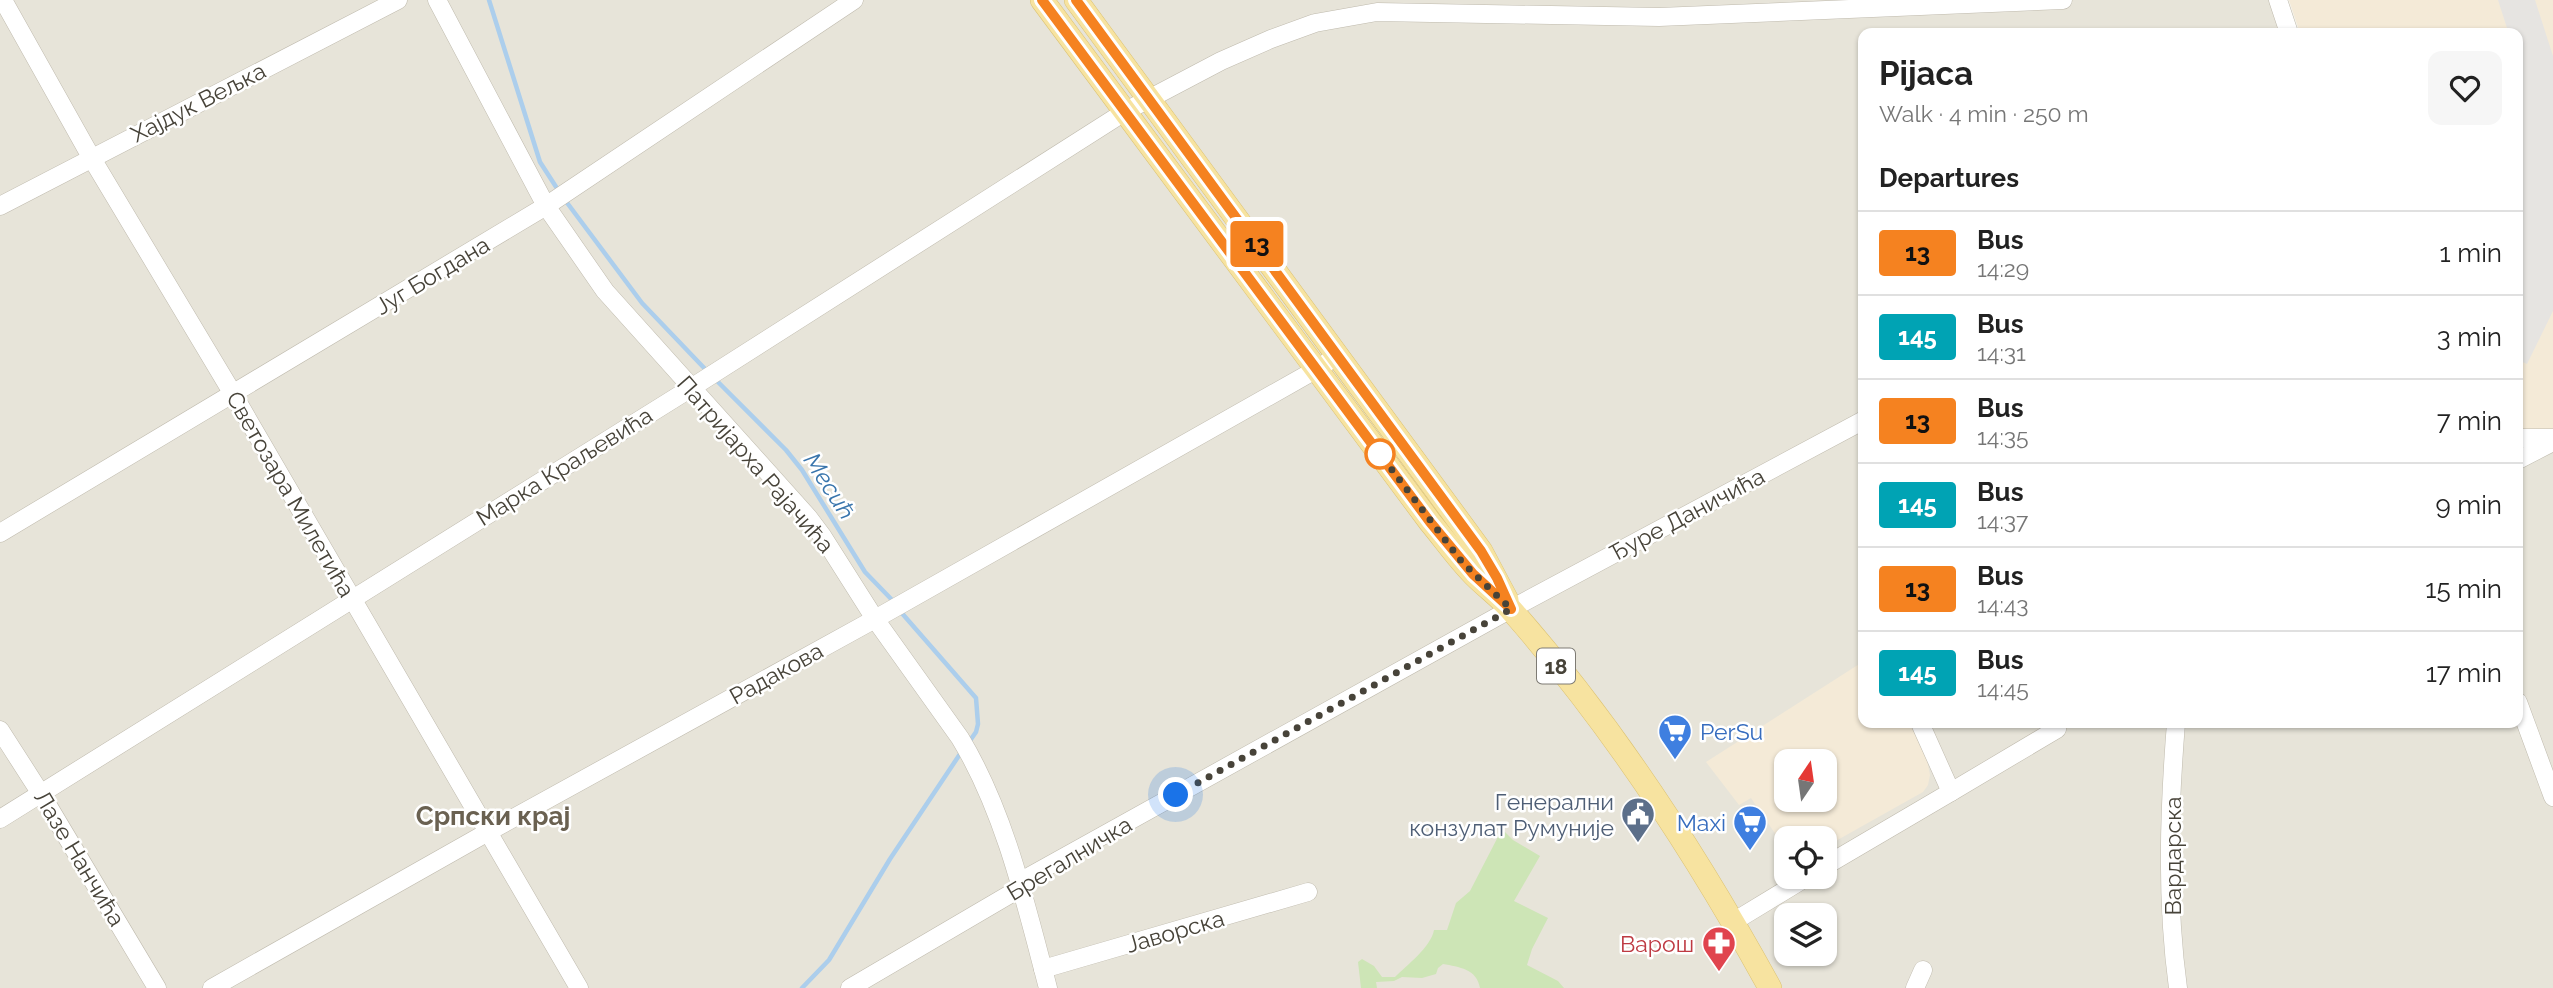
<!DOCTYPE html>
<html lang="en">
<head>
<meta charset="utf-8">
<style>
  :root { --surface:#fff; --page:#f6f6f6; --text:#222; --muted:#767676; --line:#e0e0e0 }
  body { margin:0; font-family:Raleway,sans-serif; background:var(--page); color:var(--text); height:100vh; display:flex; flex-direction:column; font-size:26px; white-space:nowrap }
  * { box-sizing:border-box; margin:0 }
  p { font-size:23px; color:var(--muted) }
  .icon { flex:none; width:38px; height:38px; fill:none; stroke:currentColor; stroke-width:2; stroke-linecap:round; stroke-linejoin:round }
  .map { position:relative; flex:1; overflow:hidden }
  .drawer { position:absolute; left:1858px; top:28px; width:665px; height:700px; display:flex; flex-direction:column; background:var(--surface); border-radius:14px; box-shadow:0 2px 5px #0004 }
  .drawer>* { flex:none }
  .badge { padding:0 14px; border-radius:5px; font-size:24px; line-height:46px }
  .needle { width:46px; rotate:13deg }
  .buttons { position:absolute; left:1774px; top:749px; display:grid; gap:14px }
  .buttons a { display:grid; place-items:center; width:63px; height:63px; border-radius:14px; background:var(--surface); box-shadow:0 2px 5px #0004; font-size:35px }
  .you { position:absolute; width:35px; height:35px; margin:-18px; border:5px solid #fff; border-radius:50%; background:#1a73e8; box-shadow:0 0 0 10px #1a73e833 }
  .map>.badge { position:absolute; translate:-50% -50%; box-shadow:0 0 0 4px #fff }
  h2 { padding:0 21px; font-size:26px; line-height:63px }
  .round { display:grid; place-items:center; flex:none; width:74px; height:74px; border-radius:14px; background:var(--page) }
  .headline { display:flex; align-items:center; justify-content:space-between; height:119px; padding:0 21px }
  h1 { font-size:33px; font-weight:700; line-height:52px }
  ul { padding:0; list-style:none }
  li { display:flex; align-items:center; gap:21px; height:84px; padding:0 21px; border-top:2px solid var(--line) }
  li div { flex:1 }
  li b { display:block; font-size:26px }
  li em { font-style:normal }
  li .badge { min-width:77px; font-weight:700; text-align:center }
  .map>svg:first-child { display:block }
  .residential { fill:#e7e4d9; fill-rule:evenodd }
  .commercial { fill:#f4ead7; fill-rule:evenodd }
  .green { fill:#cde5b6 }
  .parking { fill:#e6e4e1 }
  .lines { fill:none; stroke-linecap:round; stroke-linejoin:round }
  .stream { stroke:#acceec; stroke-width:4.5 }
  .minor-casing { stroke:#bfbaad; stroke-width:19 }
  .major-casing { stroke:#dcc271; stroke-width:24 }
  .minor { stroke:#fff; stroke-width:18 }
  .major { stroke:#f7e3a0; stroke-width:23 }
  .line-casing { stroke:#fff; stroke-width:16 }
  .line { stroke:#f58220; stroke-width:10 }
  .walk { stroke:#474339; stroke-width:7; stroke-dasharray:0 12.6 }
  .stop-dot { fill:#fff; stroke:#f58220; stroke-width:3.5 }
  .labels { text-anchor:middle; dominant-baseline:central; stroke-width:5; stroke-linejoin:round; paint-order:stroke }
  .shield { fill:#fff; stroke:#7e7b74; stroke-width:2 }
  .shield-label { font-size:21px; font-weight:bold; fill:#474339 }
  .street-label { font-size:23px; fill:#474339; stroke:#fff }
  .shop-label { font-size:23px; fill:#366cbe; stroke:#fff; text-anchor:start }
  .service-label { font-size:23px; fill:#4e5e75; stroke:#fff; text-anchor:end }
  .health-label { font-size:23px; fill:#be3a42; stroke:#fff; text-anchor:end }
  .water-label { font-size:24px; font-style:italic; fill:#3975ac; stroke:#fff }
  .quarter-label { font-size:26px; font-weight:bold; fill:#6a6151; stroke:#fff }
</style>
</head>
<body>
<div class="map">
<svg width="2553" height="988" viewBox="0 0 2553 988">
  <rect width="100%" height="100%" fill="#f4f2ea"/>
  <path class="residential" d="M0,0H2273L2285,33H1864V723H2518V460L2553,447V988H0ZM1787,761H1825V800H1787ZM1787,838H1825V877H1787ZM1787,915H1825V954H1787Z"/>
  <g class="commercial">
    <polygon points="2289,0 2553,0 2553,433 2518,434 2518,33 2300,33"/>
    <path d="M1864,661V723H1910L1927,760L1930,775L1928,785L1923,792L1825,847V838H1787V851L1751,798L1739,805L1706,762ZM1825,761V800H1787V761Z"/>
  </g>
  <path class="green" d="M1502,829L1513,840L1540,856L1514,901L1548,918L1532,949L1527,965L1558,981L1564,988H1480C1477,969 1459,967 1443,964L1438,968L1436,974L1422,978L1402,977L1394,981L1376,982L1377,988H1361L1358,962L1362,959L1374,966L1382,977H1395C1407,965 1431,947 1434,930H1447L1456,903L1470,891Z"/>
  <polygon class="parking" points="2498,0 2535,0 2553,56 2553,311 2527,364 2518,360 2518,33 2490,33 2507,28"/>
  <g class="lines">
    <g class="stream">
      <polyline points="489,0 540,162 560,193"/>
      <polyline points="565,200 642,303 707,371"/>
      <polyline points="715,379 786,450 802,470 865,572 895,603"/>
      <polyline points="900,611 976,698 978,724 976,732 969,742"/>
      <polyline points="802,988 829,960 890,859 962,751"/>
    </g>
    <g class="minor-casing">
      <g id="minor">
        <polyline points="3,0 91,157 233,394 579,988"/>
        <path d="M437,0L546,206L605,291L808,517L823,537L875,619L960,738C1005,812 1026,905 1048,988"/>
        <polyline points="2278,0 2289,33"/>
        <polyline points="0,206 398,0"/>
        <polyline points="2518,438 2553,438"/>
        <polyline points="2518,460 2553,442"/>
        <polyline points="0,533 546,206 854,0"/>
        <polyline points="2518,702 2553,797"/>
        <path d="M2176,723C2169,811 2166,900 2178,988"/>
        <polyline points="0,730 41,794 157,988"/>
        <polyline points="1951,792 2057,729"/>
        <polyline points="0,819 691,388 1126,111 1221,61 1271,39 1315,23 1377,12 1659,17 2063,0"/>
        <polyline points="1825,866 1951,792 1920,723"/>
        <polyline points="1733,922 1807,877"/>
        <polyline points="1043,969 1308,892"/>
        <polyline points="212,988 488,832 875,619 1317,369 1338,355"/>
        <polyline points="850,988 1012,893 1030,876 1511,609 1864,420"/>
        <polyline points="1915,988 1923,970"/>
      </g>
    </g>
    <g class="major-casing">
      <g id="major">
        <path d="M1042,0L1430,522C1445,540 1458,559 1474,575C1487,588 1501,598 1513,612C1613,726 1697,855 1770,988"/>
        <polyline points="1076,0 1481,551 1507,600"/>
      </g>
    </g>
    <use href="#minor" class="minor"/>
    <use href="#major" class="major"/>
  </g>
  <g class="lines">
    <g class="line-casing">
      <polyline id="line" points="1042,0 1430,522 1473,574 1511,609 1497,578 1481,551 1076,0"/>
    </g>
    <use href="#line" class="line"/>
    <polyline class="walk" points="1176,795 1511,609 1462,562 1380,454"/>
  </g>
  <defs>
    <g id="supermarket-pin" transform="scale(1.75)"><path d="M0 17L-7.5 6A9.5 9.5 0 1 1 7.5 6Z" fill="#3f7fe0" stroke="#fff"/><path d="M-6-5.5h2.5l.6 2H6L4.5 2H-2.5L-4.4-4H-6ZM-1.5 3.2a1.3 1.3 0 1 0 .1 0ZM3 3.2a1.3 1.3 0 1 0 .1 0Z" fill="#fff"/></g>
    <g id="civic-pin" transform="scale(1.75)"><path d="M0 17L-7.5 6A9.5 9.5 0 1 1 7.5 6Z" fill="#5c6f8a" stroke="#fff"/><path d="M-.6-6.5H3V-4.5H.6V-3L4-1V1h2V6H-6V1h2V-1L-.6-3ZM-1.2 2.5V6h2.4V2.5Z" fill="#fff"/></g>
    <g id="pharmacy-pin" transform="scale(1.75)"><path d="M0 17L-7.5 6A9.5 9.5 0 1 1 7.5 6Z" fill="#e0444e" stroke="#fff"/><path d="M-2-6h4v4h4v4h-4v4h-4v-4h-4v-4h4Z" fill="#fff"/></g>
  </defs>
  <g fill-rule="evenodd">
    <use href="#supermarket-pin" x="1675" y="731"/>
    <use href="#civic-pin" x="1638" y="814"/>
    <use href="#supermarket-pin" x="1750" y="822"/>
    <use href="#pharmacy-pin" x="1719" y="943"/>
  </g>
  <circle class="stop-dot" cx="1380" cy="454" r="14"/>
  <g class="labels">
    <rect class="shield" x="1537" y="648.5" width="38" height="35" rx="5"/>
    <g class="shield-label">
      <text x="1556" y="666">18</text>
    </g>
    <g class="street-label">
      <text transform="translate(198 102) rotate(-27)">Хајдук Вељка</text>
      <text transform="translate(432 275) rotate(-31)">Југ Богдана</text>
      <text transform="translate(756 464) rotate(49)">Патријарха Рајачића</text>
      <text transform="translate(564 466) rotate(-32)">Марка Краљевића</text>
      <text transform="translate(291 494) rotate(60)">Светозара Милетића</text>
      <text transform="translate(1687 514) rotate(-28)">Ђуре Даничића</text>
      <text transform="translate(776 673) rotate(-29)">Радакова</text>
      <text transform="translate(2172 856) rotate(-90)">Вардарска</text>
      <text transform="translate(80 858) rotate(59)">Лазе Нанчића</text>
      <text transform="translate(1069 858) rotate(-31)">Брегалничка</text>
      <text transform="translate(1175 931) rotate(-16)">Јаворска</text>
    </g>
    <g class="shop-label">
      <text x="1700" y="731">PerSu</text>
      <text x="1726" y="822" text-anchor="end">Maxi</text>
    </g>
    <g class="service-label">
      <text x="1614" y="801">Генерални<tspan x="1614" dy="26">конзулат Румуније</tspan></text>
    </g>
    <g class="health-label">
      <text x="1694" y="943">Варош</text>
    </g>
    <g class="water-label">
      <text transform="translate(830 486) rotate(57)">Месић</text>
    </g>
    <g class="quarter-label">
      <text x="493" y="816">Српски крај</text>
    </g>
  </g>
</svg>
<div class="buttons">
<a><svg class="needle" viewBox="-14 -14 28 28"><path d="M0-13l5 13h-10z" fill="#e53935"/><path d="M0 13l5-13h-10z" fill="#767676"/></svg></a>
<a><svg class="icon" aria-label="locate" viewBox="0 0 24 24"><circle cx="12" cy="12" r="6"/><path d="M12 2v4M12 18v4M2 12h4M18 12h4"/></svg></a>
<a><svg class="icon" aria-label="layers" viewBox="0 0 24 24"><path d="M12 4l9 5-9 5-9-5zM3 14l9 5 9-5"/></svg></a>
</div>
<div class="you" style="left:1176px;top:795px"></div>
<b class="badge" style="left:1257px;top:244px;background:#f58220;color:#111">13</b>
<section class="drawer">
<div class="headline"><div><h1>Pijaca</h1><p>Walk · 4 min · 250 m</p></div><a class="round"><svg class="icon" aria-label="heart" viewBox="0 0 24 24"><path d="M12 20l-8-8c-3-5 5-10 8-4 3-6 11-1 8 4z"/></svg></a></div>
<h2>Departures</h2>
<ul>
<li><span class="badge" style="background:#f58220;color:#111">13</span><div><b>Bus</b><p>14:29</p></div><em>1 min</em></li>
<li><span class="badge" style="background:#00a3b4;color:#fff">145</span><div><b>Bus</b><p>14:31</p></div><em>3 min</em></li>
<li><span class="badge" style="background:#f58220;color:#111">13</span><div><b>Bus</b><p>14:35</p></div><em>7 min</em></li>
<li><span class="badge" style="background:#00a3b4;color:#fff">145</span><div><b>Bus</b><p>14:37</p></div><em>9 min</em></li>
<li><span class="badge" style="background:#f58220;color:#111">13</span><div><b>Bus</b><p>14:43</p></div><em>15 min</em></li>
<li><span class="badge" style="background:#00a3b4;color:#fff">145</span><div><b>Bus</b><p>14:45</p></div><em>17 min</em></li>
</ul>
</section>
</div>
</body>
</html>
